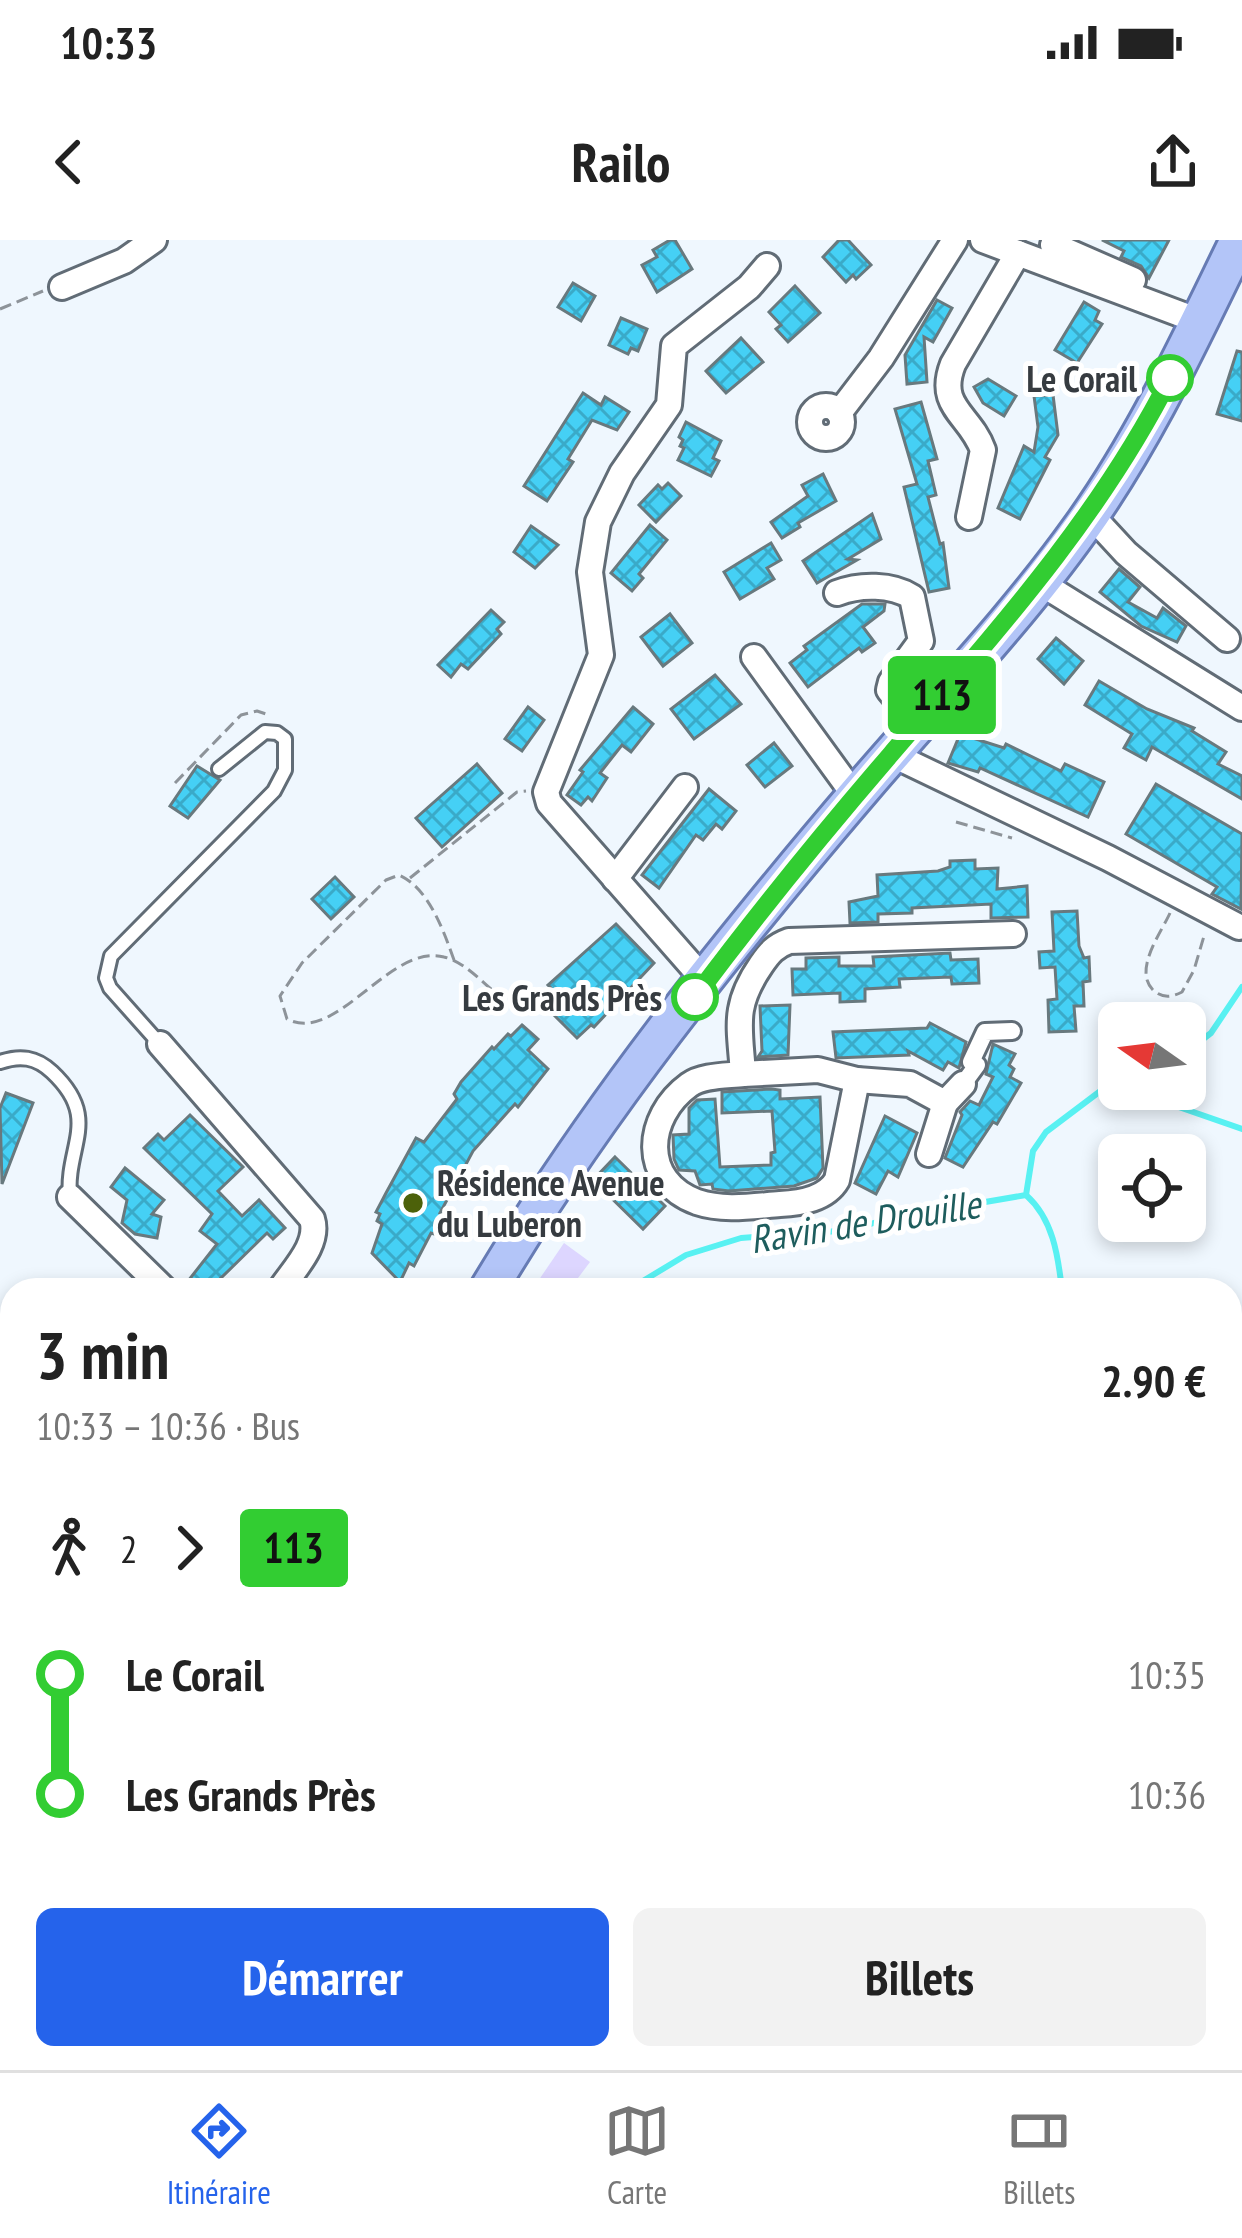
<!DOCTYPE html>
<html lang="fr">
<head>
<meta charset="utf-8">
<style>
  :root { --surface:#fff; --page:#f2f2f2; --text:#222; --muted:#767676; --line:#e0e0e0; --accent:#2563eb }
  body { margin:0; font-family:"PT Sans Narrow",sans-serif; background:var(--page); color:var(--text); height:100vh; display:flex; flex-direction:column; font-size:45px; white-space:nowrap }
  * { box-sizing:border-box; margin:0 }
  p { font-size:39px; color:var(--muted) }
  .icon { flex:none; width:66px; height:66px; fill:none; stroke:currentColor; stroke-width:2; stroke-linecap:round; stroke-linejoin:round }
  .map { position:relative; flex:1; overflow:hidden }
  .side { position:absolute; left:0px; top:1038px; width:1242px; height:792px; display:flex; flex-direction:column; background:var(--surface); border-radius:36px 36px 0 0; box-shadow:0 6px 18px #0003 }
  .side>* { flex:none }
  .badge { padding:0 24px; border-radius:9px; font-size:42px; line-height:78px }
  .needle { width:78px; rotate:284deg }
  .tools { position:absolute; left:1098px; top:762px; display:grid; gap:24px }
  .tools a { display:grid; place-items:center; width:108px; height:108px; border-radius:18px; background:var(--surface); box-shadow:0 6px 18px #0003; font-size:60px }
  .map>.badge { position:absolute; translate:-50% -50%; box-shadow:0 0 0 6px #fff }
  .legs { display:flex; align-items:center; gap:18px; height:132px; padding:0 36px; font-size:39px }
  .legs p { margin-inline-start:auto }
  .headline { display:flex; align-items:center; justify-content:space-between; height:204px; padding:0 36px }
  h1 { font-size:66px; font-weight:700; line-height:90px }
  .primary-button { display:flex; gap:24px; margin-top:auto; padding:24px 36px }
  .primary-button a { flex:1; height:138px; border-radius:18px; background:var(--accent); color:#fff; font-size:48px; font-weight:700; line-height:138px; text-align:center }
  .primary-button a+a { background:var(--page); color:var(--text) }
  ul { padding:0 36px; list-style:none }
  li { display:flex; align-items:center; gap:42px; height:120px; font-size:45px }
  li i { display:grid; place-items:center; width:18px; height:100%; margin:0 15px; background:currentColor }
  li i::after { content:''; width:30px; height:30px; margin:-15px; border:9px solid; border-radius:50%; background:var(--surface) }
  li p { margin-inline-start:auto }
  li:first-child i { background:linear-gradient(#0000 50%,currentColor 0) }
  li:last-child i { background:linear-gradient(currentColor 50%,#0000 0) }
  .status { display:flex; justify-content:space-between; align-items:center; height:84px; padding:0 60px; background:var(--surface); direction:ltr }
  .status svg { height:33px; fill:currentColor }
  header { display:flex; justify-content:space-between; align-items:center; height:156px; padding:0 36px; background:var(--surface); font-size:54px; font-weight:700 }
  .tabs { display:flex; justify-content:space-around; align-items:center; height:168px; border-top:3px solid var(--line); background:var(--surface); font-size:33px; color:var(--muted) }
  .tabs a { display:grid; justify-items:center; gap:6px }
  .tabs .current { color:var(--accent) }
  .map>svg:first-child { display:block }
  .pitch { fill:#ddd6ff }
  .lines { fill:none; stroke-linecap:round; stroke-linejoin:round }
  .stream { stroke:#58f1f2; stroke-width:6 }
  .building { fill:url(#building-cross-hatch); stroke:#68797e; stroke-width:3 }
  .service-casing { stroke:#616c76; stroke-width:18 }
  .pedestrian-casing { stroke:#616c76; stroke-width:22 }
  .minor-casing { stroke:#616c76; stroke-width:30 }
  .tertiary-casing { stroke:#616c76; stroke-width:33 }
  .primary-casing { stroke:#667bb4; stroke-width:42 }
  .path { stroke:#8d9399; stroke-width:3; stroke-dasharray:12 6; stroke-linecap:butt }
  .service { stroke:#fff; stroke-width:12 }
  .pedestrian { stroke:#fff; stroke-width:16 }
  .minor { stroke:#fff; stroke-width:24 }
  .tertiary { stroke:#fff; stroke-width:27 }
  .primary { stroke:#b3c5f8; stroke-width:36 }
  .line-1-casing { stroke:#fff; stroke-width:27 }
  .line-1 { stroke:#32cd32; stroke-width:18 }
  .stop-1-dot { fill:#fff; stroke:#32cd32; stroke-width:6 }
  .poi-dot { fill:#4c610a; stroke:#fff; stroke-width:4.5 }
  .labels { text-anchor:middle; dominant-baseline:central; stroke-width:10; stroke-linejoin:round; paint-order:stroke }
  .stop-label { font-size:36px; font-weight:bold; fill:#363b40; stroke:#fff; text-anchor:end }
  .poi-label { font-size:36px; font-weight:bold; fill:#363b40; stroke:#fff; text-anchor:start }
  .water-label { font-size:39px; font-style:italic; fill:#1e5d5d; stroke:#fff }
</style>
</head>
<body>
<div class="status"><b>10:33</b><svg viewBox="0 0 49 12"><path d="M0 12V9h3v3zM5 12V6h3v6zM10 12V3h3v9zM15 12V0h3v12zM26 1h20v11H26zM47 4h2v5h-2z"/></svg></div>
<header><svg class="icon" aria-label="back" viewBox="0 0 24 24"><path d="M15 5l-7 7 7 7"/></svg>Railo<svg class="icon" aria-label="share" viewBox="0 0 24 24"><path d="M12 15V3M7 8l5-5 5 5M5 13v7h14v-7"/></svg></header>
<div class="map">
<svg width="1242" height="1830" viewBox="0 0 1242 1830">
  <defs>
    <pattern id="building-cross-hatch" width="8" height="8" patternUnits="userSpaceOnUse" patternTransform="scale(3)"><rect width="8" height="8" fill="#45d0f5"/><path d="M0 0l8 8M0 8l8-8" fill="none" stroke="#3aaac8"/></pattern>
  </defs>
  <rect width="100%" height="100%" fill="#eff7fe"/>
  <polygon class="pitch" points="564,1003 590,1022 569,1050 532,1050"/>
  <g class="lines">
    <g class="stream">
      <polyline points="1185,813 1211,793 1242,747"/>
      <polyline points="1127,849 1242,889"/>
      <path d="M1026,955C1053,979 1058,1015 1062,1050"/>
      <polyline points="628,1050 686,1015 741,998 852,990 886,979 1026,955 1033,911 1046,892 1119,837"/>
      <polyline points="1230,1475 1242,1476"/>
      <polyline points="1230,1658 1242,1633"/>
      <polyline points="0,1745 12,1734"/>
      <polyline points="806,1818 806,1830"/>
      <polyline points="520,1830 530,1818"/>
    </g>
  </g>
  <g class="building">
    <polygon points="670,0 675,0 692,29 657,52 642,25 657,17 653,10"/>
    <polygon points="839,0 848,0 871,25 856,39 853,35 846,42 823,17"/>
    <polygon points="1102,0 1169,0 1149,38 1141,26 1121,17 1124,11"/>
    <polygon points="573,43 595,56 581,81 558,67"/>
    <polygon points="795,46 820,73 788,102 776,89 781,85 769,72"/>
    <polygon points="937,60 952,68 933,102 924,97 927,142 907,144 905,115"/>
    <polygon points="1084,62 1099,71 1095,80 1102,84 1077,123 1055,110"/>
    <polygon points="621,78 647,89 638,111 631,108 628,114 609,105"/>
    <polygon points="741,98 763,122 726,153 706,131"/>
    <polygon points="1237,111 1242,112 1242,181 1217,174"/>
    <polygon points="988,139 1016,156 1004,176 983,163 974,147"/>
    <polygon points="583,153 601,165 605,157 629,172 617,190 592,180 568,219 573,222 547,261 524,246"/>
    <polygon points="1053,155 1058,195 1045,217 1050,220 1020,279 998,268 1024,206 1034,212 1038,187 1034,156"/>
    <polygon points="921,162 937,219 928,221 936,255 928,257 940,304 943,303 949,348 929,352 904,247 917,244 895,169"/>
    <polygon points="686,182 721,201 713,218 719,221 711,236 678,220 684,208 680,206 683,200 679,197"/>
    <polygon points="823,234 836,261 798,283 800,287 782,298 771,282 808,256 802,245"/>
    <polygon points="668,243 681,256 656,282 639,265 658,245 662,249"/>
    <polygon points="872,274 881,299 848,319 857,320 817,343 803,321"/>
    <polygon points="650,285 667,300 639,334 643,338 632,351 611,333"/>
    <polygon points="531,286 558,305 535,328 514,312"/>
    <polygon points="771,303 781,320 767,328 774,339 740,359 724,332"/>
    <polygon points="1119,329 1140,347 1128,362 1157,378 1163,368 1186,386 1177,402 1141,386 1100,352"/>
    <polygon points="862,364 885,364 884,371 863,387 875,403 862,412 859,408 808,447 790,423 807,410 804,406"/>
    <polygon points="491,370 504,382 497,389 501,394 468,429 461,424 451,437 438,425"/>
    <polygon points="670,374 692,403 663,426 641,397"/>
    <polygon points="1056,398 1083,421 1064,444 1038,419"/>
    <polygon points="715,435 741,464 694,499 671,469"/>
    <polygon points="1099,441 1147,469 1194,488 1192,491 1226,512 1218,524 1242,536 1242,559 1152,507 1146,520 1124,508 1132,494 1085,465"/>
    <polygon points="528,467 544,480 522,511 505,499"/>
    <polygon points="633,467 653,484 631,512 622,505 600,533 607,538 592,561 588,557 581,565 567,555 583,532 580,530"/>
    <polygon points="960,494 1004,508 1006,504 1061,531 1065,524 1104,542 1088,577 980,528 978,532 948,523"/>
    <polygon points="774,503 792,526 765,547 747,525"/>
    <polygon points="477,524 502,553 442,607 416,578"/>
    <polygon points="197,526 220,540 188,578 170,566"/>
    <polygon points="1156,544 1242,594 1241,669 1212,654 1217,647 1126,594"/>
    <polygon points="709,549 736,571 722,589 716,584 703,600 696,595 659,648 642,635"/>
    <polygon points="975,620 975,629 998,628 997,649 1027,646 1028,677 991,678 991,664 912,668 912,673 878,674 878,682 850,683 849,662 878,656 877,635 938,631 950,627 950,621"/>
    <polygon points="335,637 354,657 331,679 312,659"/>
    <polygon points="1077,671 1079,706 1084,718 1089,717 1090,741 1083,742 1084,766 1074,766 1076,791 1049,792 1048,760 1057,759 1055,727 1040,728 1039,712 1054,711 1052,672"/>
    <polygon points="616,684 654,723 594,787 591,785 577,798 539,760 551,748 548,745"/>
    <polygon points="950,713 951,720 978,719 979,743 952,744 951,737 899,739 900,747 865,749 865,761 840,762 840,753 793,755 792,729 806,729 806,718 839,717 839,726 874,726 873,717"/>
    <polygon points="790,765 788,815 758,817 762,811 760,766"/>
    <polygon points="930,783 966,802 959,828 948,822 943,830 908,811 909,815 836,818 833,792 927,788"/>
    <polygon points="522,785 538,799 528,810 548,829 518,867 515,864 473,911 440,973 445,975 434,994 431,993 414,1026 409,1023 400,1042 372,1013 382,984 377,981 380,974 376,972 386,953 416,898 424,902 457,859 454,854 461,842 492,807 494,809 508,794 511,796"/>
    <polygon points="993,804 1015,814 1009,825 1014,829 1010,837 1021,843 997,884 993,882 963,927 945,918 962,875 960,872 970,861 979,865 993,837 986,834"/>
    <polygon points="771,849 780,850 780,859 820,857 823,928 817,938 794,946 729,951 713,949 712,944 700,945 695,931 679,930 674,919 673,895 689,894 689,868 697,860 715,859 720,927 771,925 771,913 775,912 772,871 722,873 722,852"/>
    <polygon points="6,853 33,863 2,944 0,868"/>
    <polygon points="190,875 243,927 218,951 242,976 259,960 285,988 273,999 267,993 221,1038 235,1050 181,1050 217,1004 200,991 212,974 144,908 158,894 164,900"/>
    <polygon points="885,876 917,893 898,937 888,931 876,954 855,943"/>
    <polygon points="615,917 665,966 643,989 593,940"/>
    <polygon points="125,928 164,960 152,974 161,977 157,998 135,994 122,983 127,960 111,947"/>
  </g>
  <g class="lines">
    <g class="service-casing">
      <g id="service">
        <polyline points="159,803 110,748 106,738 111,716 274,551 285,530 285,499 277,493 265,492 219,529"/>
        <path d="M0,822C20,815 36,817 52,832C102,879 65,906 70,957"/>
      </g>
    </g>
    <g class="pedestrian-casing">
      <polyline id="pedestrian" points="963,844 977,825 971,822 985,792 1012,791"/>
    </g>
    <g class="minor-casing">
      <g id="minor">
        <polyline points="983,0 1199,81"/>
        <polyline points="1053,5 1133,40"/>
        <polyline points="62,47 124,21 154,0"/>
        <circle cx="826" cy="182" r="16"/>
        <polyline points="839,173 881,118 955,0"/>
        <polyline points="1090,274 1126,313 1227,399"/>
        <path d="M969,277L983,210C970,174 936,167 953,124L1018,13"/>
        <polyline points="1039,342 1242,468"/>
        <path d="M837,353C860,344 892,344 912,357L921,401L891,442L889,450L917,484"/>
        <polyline points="754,417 855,556"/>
        <polyline points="891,514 1108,618 1239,687"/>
        <polyline points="615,639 685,547"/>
        <polyline points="706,742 549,563 546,552 601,415 590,332 598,282 622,233 669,165 674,106 749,47 767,26"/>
        <path d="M160,804L312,979C320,1004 293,1030 280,1050"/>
        <path d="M743,834C727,836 703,835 689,845C645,877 640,941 697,962C724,971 753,966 780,964C801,963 826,959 837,940L857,840"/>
        <path d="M963,844L945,863L910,844L857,840L818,830L743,834C740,787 732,767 761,725C769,713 775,706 789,701L1013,694"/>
        <polyline points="929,914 945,863"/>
        <polyline points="70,957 165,1050"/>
        <polyline points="0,1362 12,1367"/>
        <polyline points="0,1485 12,1474"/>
        <polyline points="1230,1776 1242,1783"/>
        <polyline points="76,1830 86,1818"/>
      </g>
    </g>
    <g class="tertiary-casing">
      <g id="tertiary">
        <polyline points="1230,1707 1242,1681"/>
        <polyline points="1174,1830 1179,1818"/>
      </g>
    </g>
    <g class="primary-casing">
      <g id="primary">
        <path d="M488,1050C595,870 728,705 864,546C937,461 1016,379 1081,288C1145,199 1191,98 1239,0"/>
        <polyline points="380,1830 380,1818"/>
      </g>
    </g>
    <g class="path">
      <polyline points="0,69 43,51"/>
      <polyline points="175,543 241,475 257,471 269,475"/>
      <polyline points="956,582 1012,598"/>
      <polyline points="410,638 517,552 526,551"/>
      <path d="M1170,673C1161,693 1133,730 1153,750C1163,759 1172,757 1182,752L1194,730L1204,696"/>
      <path d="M454,720C444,692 429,648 399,635L386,640L302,723L280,756L287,779C337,805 389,703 444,717C463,721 482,742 497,754"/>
    </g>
    <use href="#service" class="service"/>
    <use href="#pedestrian" class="pedestrian"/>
    <use href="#minor" class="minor"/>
    <use href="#tertiary" class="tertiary"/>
    <use href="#primary" class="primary"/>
  </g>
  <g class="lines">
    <g class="line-1-casing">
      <path id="line-1" d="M695,757C757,674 823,593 891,514C994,394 1098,280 1170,138"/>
    </g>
    <use href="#line-1" class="line-1"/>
  </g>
  <g class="stop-1-dot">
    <circle cx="1170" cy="138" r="21"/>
    <circle cx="695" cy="757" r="21"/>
  </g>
  <circle class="poi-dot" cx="413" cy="963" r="12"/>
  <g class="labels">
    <g class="stop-label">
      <text x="1137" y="138">Le Corail</text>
      <text x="662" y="757">Les Grands Près</text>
    </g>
    <g class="poi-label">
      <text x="437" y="942">Résidence Avenue<tspan x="437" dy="41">du Luberon</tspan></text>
    </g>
    <g class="water-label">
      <text transform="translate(865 981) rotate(-9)">Ravin de Drouille</text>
    </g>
  </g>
</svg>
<div class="tools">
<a><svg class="needle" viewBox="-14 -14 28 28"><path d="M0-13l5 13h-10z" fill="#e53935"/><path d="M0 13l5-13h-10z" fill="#767676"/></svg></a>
<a><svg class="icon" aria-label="locate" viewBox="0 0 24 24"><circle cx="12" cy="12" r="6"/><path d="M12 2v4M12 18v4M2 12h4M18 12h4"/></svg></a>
</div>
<b class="badge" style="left:942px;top:455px;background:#32cd32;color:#111">113</b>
<section class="side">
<div class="headline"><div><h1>3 min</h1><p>10:33 – 10:36 · Bus</p></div><b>2.90 €</b></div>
<div class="legs"><svg class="icon" aria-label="walk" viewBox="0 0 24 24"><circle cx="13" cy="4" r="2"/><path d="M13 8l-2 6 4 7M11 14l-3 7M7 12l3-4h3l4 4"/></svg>2<svg class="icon" aria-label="forward" viewBox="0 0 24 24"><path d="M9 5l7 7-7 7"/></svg><b class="badge" style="background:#32cd32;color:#111">113</b></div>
<ul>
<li><i style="color:#32cd32"></i><b>Le Corail</b><p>10:35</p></li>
<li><i style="color:#32cd32"></i><b>Les Grands Près</b><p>10:36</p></li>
</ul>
<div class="primary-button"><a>Démarrer</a><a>Billets</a></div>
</section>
</div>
<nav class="tabs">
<a class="current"><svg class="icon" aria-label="directions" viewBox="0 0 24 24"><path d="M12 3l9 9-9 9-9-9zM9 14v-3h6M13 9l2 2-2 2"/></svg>Itinéraire</a>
<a><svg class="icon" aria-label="map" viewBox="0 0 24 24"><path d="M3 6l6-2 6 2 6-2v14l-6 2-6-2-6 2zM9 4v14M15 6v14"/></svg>Carte</a>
<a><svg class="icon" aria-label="tickets" viewBox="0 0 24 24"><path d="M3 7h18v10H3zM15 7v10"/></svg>Billets</a>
</nav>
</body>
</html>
